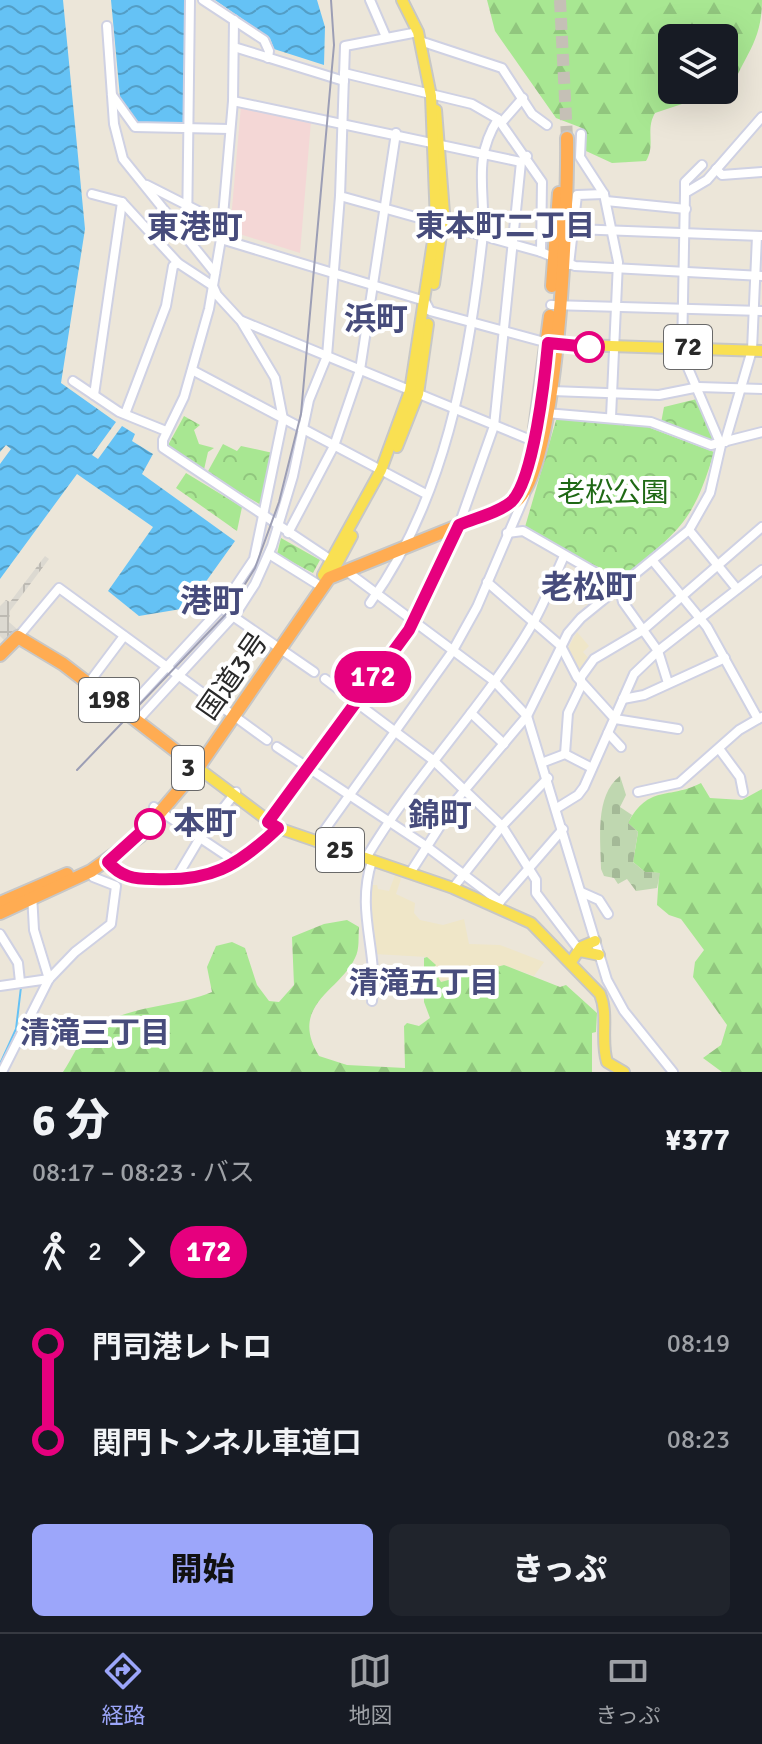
<!DOCTYPE html>
<html lang="ja">
<head>
<meta charset="utf-8">
<style>
  :root { --surface:#171b24; --page:#20242c; --text:#f1f3f6; --muted:#9ea1a6; --line:#363941; --accent:#9ca6fa }
  body { margin:0; font-family:Signika,"Noto Sans JP",sans-serif; background:var(--page); color:var(--text); height:100vh; display:flex; flex-direction:column; font-size:30px; white-space:nowrap }
  * { box-sizing:border-box; margin:0 }
  p { font-size:26px; color:var(--muted) }
  .icon { flex:none; width:44px; height:44px; fill:none; stroke:currentColor; stroke-width:2; stroke-linecap:round; stroke-linejoin:round }
  .map { position:relative; height:1072px; overflow:hidden }
  .drawer { display:flex; flex-direction:column; background:var(--surface); flex:1 }
  .drawer>* { flex:none }
  .badge { padding:0 16px; border-radius:26px; font-size:28px; line-height:52px }
  .controls { position:absolute; left:658px; top:24px; display:grid; gap:16px }
  .controls a { display:grid; place-items:center; width:80px; height:80px; border-radius:12px; background:var(--surface); box-shadow:0 8px 32px #0002; font-size:40px }
  .map>.badge { position:absolute; translate:-50% -50%; box-shadow:0 0 0 4px #fff }
  .legs { display:flex; align-items:center; gap:12px; height:88px; padding:0 32px; font-size:26px }
  .legs p { margin-inline-start:auto }
  .head { display:flex; align-items:center; justify-content:space-between; height:136px; padding:0 32px }
  h1 { font-size:44px; font-weight:800; line-height:60px }
  .action { display:flex; gap:16px; margin-top:auto; padding:16px 32px }
  .action a { flex:1; height:92px; border-radius:12px; background:var(--accent); color:#111; font-size:32px; font-weight:800; line-height:92px; text-align:center }
  .action a+a { background:var(--page); color:var(--text) }
  ul { padding:0 32px; list-style:none }
  li { display:flex; align-items:center; gap:28px; height:96px; font-size:30px }
  li i { display:grid; place-items:center; width:12px; height:100%; margin:0 10px; background:currentColor }
  li i::after { content:''; width:20px; height:20px; margin:-10px; border:6px solid; border-radius:50%; background:var(--surface) }
  li p { margin-inline-start:auto }
  li:first-child i { background:linear-gradient(#0000 50%,currentColor 0) }
  li:last-child i { background:linear-gradient(currentColor 50%,#0000 0) }
  .dock { display:flex; justify-content:space-around; align-items:center; height:112px; border-top:2px solid var(--line); background:var(--surface); font-size:22px; color:var(--muted) }
  .dock a { display:grid; justify-items:center; gap:4px }
  .dock .on { color:var(--accent) }
  .map>svg:first-child { display:block }
  .education { fill:#efe6c8 }
  .medical { fill:#f4d7d6 }
  .forest { fill:url(#forest-firs); fill-rule:evenodd }
  .cemetery { fill:url(#cemetery-stones) }
  .park { fill:url(#park-crowns) }
  .plaza { fill:url(#plaza-grid) }
  .water { fill:url(#water-waves) }
  .lines { fill:none; stroke-linecap:round; stroke-linejoin:round }
  .stream { stroke:#65c2f5; stroke-width:2 }
  .highway-tunnel { stroke:#c5c0b6; stroke-width:12; stroke-dasharray:12 6; stroke-linecap:butt }
  .minor-casing { stroke:#cfd1e3; stroke-width:12 }
  .major-casing { stroke:#c7c7c7; stroke-width:14 }
  .highway-casing { stroke:#c7c7c7; stroke-width:16 }
  .minor { stroke:#fff; stroke-width:8 }
  .major { stroke:#f9e052; stroke-width:10 }
  .highway { stroke:#ffac52; stroke-width:12 }
  .rail { stroke:#9c9eb5; stroke-width:2 }
  .line-1-casing { stroke:#fff; stroke-width:18 }
  .line-1 { stroke:#e6007e; stroke-width:12 }
  .stop-1-dot { fill:#fff; stroke:#e6007e; stroke-width:4 }
  .labels { text-anchor:middle; dominant-baseline:central; stroke-width:8; stroke-linejoin:round; paint-order:stroke }
  .shield { fill:#fff; stroke:#696969; stroke-width:2 }
  .shield-label { font-size:26px; font-weight:bold; fill:#292929 }
  .park-label { font-size:28px; fill:#1f6915; stroke:#fff }
  .street-label { font-size:28px; fill:#292929; stroke:#fff }
  .neighbourhood-label { font-size:30px; font-weight:bold; fill:#474c7c; stroke:#fff }
  .quarter-label { font-size:32px; font-weight:bold; fill:#474c7c; stroke:#fff }
</style>
</head>
<body>
<div class="map">
<svg width="762" height="1072" viewBox="0 0 762 1072">
  <defs>
    <pattern id="forest-firs" width="22" height="20" patternUnits="userSpaceOnUse" patternTransform="scale(2)"><rect width="22" height="20" fill="#a8e792"/><path d="M5 1l3.5 6h-7zM16 11l3.5 6h-7z" fill="#91c67e"/></pattern>
    <pattern id="cemetery-stones" width="16" height="16" patternUnits="userSpaceOnUse" patternTransform="scale(2)"><rect width="16" height="16" fill="#bfd7b0"/><path d="M2 7V4a2 2 0 0 1 4 0v3zM10 15v-3a2 2 0 0 1 4 0v3z" fill="#a4b997"/></pattern>
    <pattern id="park-crowns" width="20" height="18" patternUnits="userSpaceOnUse" patternTransform="scale(2)"><rect width="20" height="18" fill="#a8e792"/><path d="M2 6a3 3 0 1 1 6 0M12 15a3 3 0 1 1 6 0" fill="none" stroke="#91c67e"/></pattern>
    <pattern id="plaza-grid" width="8" height="8" patternUnits="userSpaceOnUse" patternTransform="scale(2)"><rect width="8" height="8" fill="#dcd9d1"/><path d="M0 4h8M4 0v8" fill="none" stroke="#bdbab3"/></pattern>
    <pattern id="water-waves" width="16" height="10" patternUnits="userSpaceOnUse" patternTransform="scale(2)"><rect width="16" height="10" fill="#65c2f5"/><path d="M0 5q4-4 8 0t8 0" fill="none" stroke="#539ec6"/></pattern>
  </defs>
  <rect width="100%" height="100%" fill="#ece6d9"/>
  <g class="education">
    <polygon points="577,632 589,646 583,652 591,661 579,673 568,648"/>
    <polygon points="395,875 402,876 396,894 415,903 414,913 420,920 443,925 464,919 469,944 500,945 544,962 534,976 504,965 440,982 427,957 374,954 366,885 377,885 378,889 389,891"/>
  </g>
  <polygon class="medical" points="241,106 311,121 300,253 230,231"/>
  <g class="forest">
    <path d="M487,0H762C762,44 743,55 730,94L709,95L655,113C645,130 656,145 646,161L612,163L586,151L582,128L556,118L495,31ZM672,38H724V90H672Z"/>
    <path d="M701,783L710,798L742,800L762,789V1072H722L703,1058L721,1045L727,1025L693,977L695,962L704,950L681,919L669,915L657,905L659,873L645,872L633,862L638,832L628,823C649,784 668,800 701,783Z"/>
    <path d="M347,920L359,927C358,937 360,949 355,958C340,991 288,1005 319,1056L347,1065L405,1068L404,1026L407,1023L419,1026L430,1018L424,1002V958L427,957L436,965L433,969L441,982L504,965L560,987L566,985L597,1013L596,1032L592,1033V1072H63C71,1061 77,1044 87,1035C121,1004 172,1009 212,992L207,967L216,946L232,942L245,948L257,985L269,1001L279,1002L294,985L292,937L324,924Z"/>
  </g>
  <path class="cemetery" d="M620,776L626,795L620,807L632,815L628,823L638,832L633,862L645,872L660,873L657,888L636,891L627,879L618,884L614,878L604,876L601,869C601,841 594,796 620,776Z"/>
  <g class="park">
    <polygon points="701,398 713,440 661,423 664,407"/>
    <polygon points="184,416 200,425 194,430 199,444 214,448 208,452 203,474 167,447"/>
    <path d="M557,417L637,423L714,452C693,524 678,531 622,578L568,553L525,527Z"/>
    <polygon points="223,444 237,451 241,446 273,453 261,505 207,473"/>
    <polygon points="186,473 242,507 237,531 176,488"/>
    <polygon points="281,538 320,560 313,573 277,554"/>
  </g>
  <polygon class="plaza" points="45,556 49,559 10,611 9,622 17,629 5,641 0,636 0,606 6,600 10,602"/>
  <g class="water">
    <polygon points="0,0 63,0 85,229 61,383 116,422 92,455 98,459 122,426 135,434 132,441 153,454 142,474 235,541 187,608 139,616 108,591 153,527 77,474 0,579 0,464 11,449 6,445 0,452"/>
    <polygon points="111,0 187,0 186,125 138,124 120,97"/>
    <polygon points="215,0 317,0 325,27 324,65 274,49 270,38"/>
  </g>
  <g class="lines">
    <polyline class="stream" points="0,1064 16,1029 21,987"/>
    <polyline class="highway-tunnel" points="560,0 567,138"/>
    <g class="minor-casing">
      <g id="minor">
        <polyline points="203,0 264,40 269,51 268,58"/>
        <polyline points="370,0 386,37"/>
        <polyline points="107,26 114,124 123,159 215,273"/>
        <polyline points="420,41 502,68 532,114 547,125"/>
        <polyline points="234,47 344,81"/>
        <polyline points="344,73 472,104 498,119 542,182 541,252"/>
        <polyline points="112,95 135,127 230,129"/>
        <polyline points="233,101 234,20"/>
        <polyline points="502,122 523,98"/>
        <polyline points="581,134 580,157 604,194 618,262 611,417"/>
        <polyline points="716,169 722,175 762,172"/>
        <polyline points="147,185 222,223"/>
        <polyline points="685,193 685,182 702,165"/>
        <polyline points="92,194 122,202 178,263"/>
        <polyline points="340,196 541,252 575,266 762,276"/>
        <polyline points="606,201 686,209"/>
        <polyline points="574,229 761,236"/>
        <polyline points="187,234 190,0"/>
        <polyline points="221,239 425,301 430,311 548,343"/>
        <polyline points="569,265 577,195 604,194"/>
        <polyline points="551,305 762,311"/>
        <polyline points="242,321 533,441"/>
        <polyline points="192,370 426,494"/>
        <polyline points="73,381 119,412 166,431"/>
        <polyline points="552,391 659,395 699,387 762,389"/>
        <polyline points="94,395 122,202"/>
        <polyline points="546,413 651,422 711,445 762,432"/>
        <polyline points="125,414 166,306 173,266 178,263 213,286 217,295 241,321 275,378 283,419 254,559 221,608 125,712"/>
        <polyline points="725,442 752,350 757,236"/>
        <polyline points="689,530 737,589"/>
        <polyline points="288,533 334,446 360,370 396,133"/>
        <polyline points="507,533 523,531 619,586 623,602 658,651 668,683"/>
        <polyline points="269,554 317,584"/>
        <polyline points="653,561 707,627 758,719 762,717"/>
        <polyline points="334,562 163,448 163,440 184,397 209,309 221,239 233,101 521,162"/>
        <polyline points="345,570 494,681 527,716 607,980 624,1011 673,1072"/>
        <polyline points="487,582 561,646 577,677 615,719 678,729"/>
        <path d="M370,603C445,499 468,367 482,243C488,195 470,163 498,119"/>
        <polyline points="221,608 314,672"/>
        <polyline points="18,637 59,588 267,740"/>
        <polyline points="325,679 433,760 502,826 536,880 536,893 580,951"/>
        <polyline points="88,684 124,636"/>
        <polyline points="623,699 644,695 725,658"/>
        <polyline points="471,713 504,744"/>
        <polyline points="137,721 237,612 255,584 272,546 293,476 309,400 327,356 340,196 345,46 418,32"/>
        <polyline points="608,733 621,747"/>
        <polyline points="277,747 426,846 500,902"/>
        <polyline points="720,750 740,777 743,792"/>
        <polyline points="565,754 568,713 581,686 581,677 594,659 643,630 762,527"/>
        <polyline points="544,762 565,754 592,768"/>
        <polyline points="638,792 679,783 739,730 758,719"/>
        <polyline points="154,807 236,862"/>
        <polyline points="557,808 578,795 584,787 634,674 658,651 762,570"/>
        <polyline points="268,822 409,630 459,525 494,426 521,162 527,156"/>
        <polyline points="316,842 452,652 477,607 525,495"/>
        <path d="M366,858C415,775 484,707 533,623C545,602 554,578 564,556"/>
        <path d="M372,861C355,912 379,951 372,1001"/>
        <path d="M108,862C120,877 135,879 153,879C210,882 237,867 278,828"/>
        <polyline points="410,873 458,798 527,716 568,633 581,618 689,530 710,493 721,445 682,354 685,193 707,180 762,117"/>
        <polyline points="175,880 200,838 236,792"/>
        <polyline points="453,888 502,826 548,778"/>
        <polyline points="581,892 599,900 608,914"/>
        <polyline points="32,894 34,930 49,979"/>
        <polyline points="497,905 563,829"/>
        <polyline points="0,934 18,963 20,982"/>
        <polyline points="0,986 49,979"/>
        <polyline points="2,1072 49,979 75,952 111,924 116,886 93,877 91,871"/>
      </g>
    </g>
    <g class="major-casing">
      <g id="major">
        <polyline points="434,284 444,213 436,110"/>
        <polyline points="550,344 762,351"/>
        <polyline points="397,447 418,394 428,324"/>
        <polyline points="323,575 381,470 410,391 436,222 431,96 418,32 402,0"/>
        <polyline points="331,575 352,536"/>
        <path d="M198,768L278,828L453,888L531,923L600,994C609,1016 600,1039 607,1062L624,1072"/>
        <polyline points="580,951 599,955"/>
        <polyline points="571,962 581,947 595,941"/>
      </g>
    </g>
    <g class="highway-casing">
      <g id="highway">
        <polyline points="552,286 559,193"/>
        <polyline points="535,429 550,316"/>
        <polyline points="0,655 18,637 63,664 198,768"/>
        <polyline points="0,903 67,874"/>
        <path d="M0,913L91,871L140,836L198,768L329,578L512,504C560,481 568,196 567,138"/>
      </g>
    </g>
    <use href="#minor" class="minor"/>
    <use href="#major" class="major"/>
    <use href="#highway" class="highway"/>
    <polyline class="rail" points="77,770 227,613 255,568 279,502 301,414 334,45 331,0"/>
  </g>
  <g class="lines">
    <g class="line-1-casing">
      <path id="line-1" d="M150,824L108,862C121,877 134,879 153,879C210,882 237,867 278,828L268,822L409,630L459,525C475,518 498,513 511,502C534,481 545,376 548,343L589,347"/>
    </g>
    <use href="#line-1" class="line-1"/>
  </g>
  <g class="stop-1-dot">
    <circle cx="589" cy="347" r="14"/>
    <circle cx="150" cy="824" r="14"/>
  </g>
  <g class="labels">
    <g class="shield">
      <rect x="664" y="325" width="48" height="44" rx="6"/>
      <rect x="79" y="678" width="60" height="44" rx="6"/>
      <rect x="172" y="746" width="32" height="44" rx="6"/>
      <rect x="316" y="828" width="48" height="44" rx="6"/>
    </g>
    <g class="shield-label">
      <text x="688" y="347">72</text>
      <text x="109" y="700">198</text>
      <text x="188" y="768">3</text>
      <text x="340" y="850">25</text>
    </g>
    <g class="park-label">
      <text x="613" y="493">老松公園</text>
    </g>
    <g class="street-label">
      <text transform="translate(233 676) rotate(-55)">国道3号</text>
    </g>
    <g class="neighbourhood-label">
      <text x="505" y="226">東本町二丁目</text>
      <text x="424" y="983">清滝五丁目</text>
      <text x="95" y="1033">清滝三丁目</text>
    </g>
    <g class="quarter-label">
      <text x="195" y="227">東港町</text>
      <text x="376" y="319">浜町</text>
      <text x="589" y="587">老松町</text>
      <text x="212" y="601">港町</text>
      <text x="440" y="815">錦町</text>
      <text x="205" y="823">本町</text>
    </g>
  </g>
</svg>
<div class="controls">
<a><svg class="icon" aria-label="layers" viewBox="0 0 24 24"><path d="M12 4l9 5-9 5-9-5zM3 14l9 5 9-5"/></svg></a>
</div>
<b class="badge" style="left:373px;top:677px;background:#e6007e;color:#fff">172</b>
</div>
<section class="drawer">
<div class="head"><div><h1>6 分</h1><p>08:17 – 08:23 · バス</p></div><b>¥377</b></div>
<div class="legs"><svg class="icon" aria-label="walk" viewBox="0 0 24 24"><circle cx="13" cy="4" r="2"/><path d="M13 8l-2 6 4 7M11 14l-3 7M7 12l3-4h3l4 4"/></svg>2<svg class="icon" aria-label="forward" viewBox="0 0 24 24"><path d="M9 5l7 7-7 7"/></svg><b class="badge" style="background:#e6007e;color:#fff">172</b></div>
<ul>
<li><i style="color:#e6007e"></i><b>門司港レトロ</b><p>08:19</p></li>
<li><i style="color:#e6007e"></i><b>関門トンネル車道口</b><p>08:23</p></li>
</ul>
<div class="action"><a>開始</a><a>きっぷ</a></div>
</section>
<nav class="dock">
<a class="on"><svg class="icon" aria-label="directions" viewBox="0 0 24 24"><path d="M12 3l9 9-9 9-9-9zM9 14v-3h6M13 9l2 2-2 2"/></svg>経路</a>
<a><svg class="icon" aria-label="map" viewBox="0 0 24 24"><path d="M3 6l6-2 6 2 6-2v14l-6 2-6-2-6 2zM9 4v14M15 6v14"/></svg>地図</a>
<a><svg class="icon" aria-label="tickets" viewBox="0 0 24 24"><path d="M3 7h18v10H3zM15 7v10"/></svg>きっぷ</a>
</nav>
</body>
</html>
